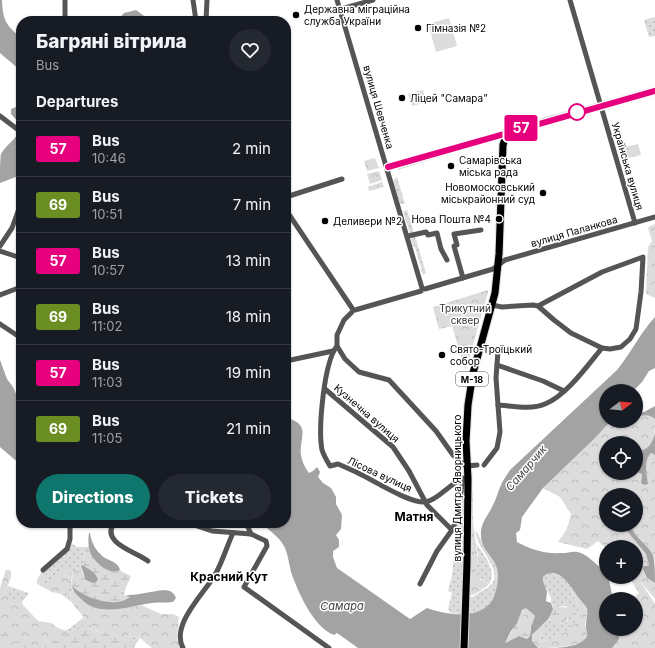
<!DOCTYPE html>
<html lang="en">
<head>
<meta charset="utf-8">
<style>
  :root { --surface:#171b24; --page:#242831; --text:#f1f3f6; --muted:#9ea1a6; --line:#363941; --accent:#0f766e }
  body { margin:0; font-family:Inter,sans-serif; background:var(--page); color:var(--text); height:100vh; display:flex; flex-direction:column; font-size:15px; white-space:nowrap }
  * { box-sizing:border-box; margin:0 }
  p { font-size:13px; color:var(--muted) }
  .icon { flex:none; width:22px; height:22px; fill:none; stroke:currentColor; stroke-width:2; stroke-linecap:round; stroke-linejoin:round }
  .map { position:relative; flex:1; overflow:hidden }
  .panel { position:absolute; left:16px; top:16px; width:275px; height:512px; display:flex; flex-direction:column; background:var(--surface); border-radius:16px; box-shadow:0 1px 3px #0004 }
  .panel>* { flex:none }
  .badge { padding:0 8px; border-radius:3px; font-size:14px; line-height:26px }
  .needle { width:26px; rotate:74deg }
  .tools { position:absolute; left:599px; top:384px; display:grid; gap:8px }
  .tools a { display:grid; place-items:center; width:44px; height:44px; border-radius:50%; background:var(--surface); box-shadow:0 1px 3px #0004; font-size:20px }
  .map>.badge { position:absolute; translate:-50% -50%; box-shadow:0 0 0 2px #fff }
  h2 { padding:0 20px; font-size:15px; line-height:36px }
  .round { display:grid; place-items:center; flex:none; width:42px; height:42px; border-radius:21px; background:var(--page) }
  .headline { display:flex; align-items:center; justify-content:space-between; height:68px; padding:0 20px }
  h1 { font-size:19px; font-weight:800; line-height:30px }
  .primary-button { display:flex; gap:8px; margin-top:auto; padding:8px 20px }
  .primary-button a { flex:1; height:46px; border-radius:24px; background:var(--accent); color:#fff; font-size:16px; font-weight:800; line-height:46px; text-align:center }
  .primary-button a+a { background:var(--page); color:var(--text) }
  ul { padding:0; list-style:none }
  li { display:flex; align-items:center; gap:12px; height:56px; padding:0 20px; border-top:1px solid var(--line) }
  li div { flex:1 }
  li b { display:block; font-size:15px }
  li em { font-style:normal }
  li .badge { min-width:44px; font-weight:700; text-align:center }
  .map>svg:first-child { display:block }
  .grass { fill:url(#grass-dots) }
  .forest { fill:url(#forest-crowns) }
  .wetland { fill:url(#wetland-marsh) }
  .pitch { fill:#dcdcdc }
  .water { fill:#a3a3a3; fill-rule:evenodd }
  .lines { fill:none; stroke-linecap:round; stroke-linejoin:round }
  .highway-casing { stroke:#dbdbdb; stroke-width:9 }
  .minor { stroke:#555; stroke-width:5 }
  .highway { stroke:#000; stroke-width:7 }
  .line-casing { stroke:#fff; stroke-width:9 }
  .line { stroke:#e6007e; stroke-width:6 }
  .poi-dot { fill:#000; stroke:#fff; stroke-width:1.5 }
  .stop-dot { fill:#fff; stroke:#e6007e; stroke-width:2 }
  .labels { text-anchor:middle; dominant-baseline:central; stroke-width:3; stroke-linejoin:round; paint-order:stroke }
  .shield { fill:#fff; stroke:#4c4c4c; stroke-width:1 }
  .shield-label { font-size:9px; font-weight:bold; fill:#000 }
  .poi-label { font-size:10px; fill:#000; stroke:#fff; text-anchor:start }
  .street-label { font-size:10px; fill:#000; stroke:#fff }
  .park-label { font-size:10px; fill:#333; stroke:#fff }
  .water-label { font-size:11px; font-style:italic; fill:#444; stroke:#fff }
  .quarter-label { font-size:12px; font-weight:bold; fill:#000; stroke:#fff }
</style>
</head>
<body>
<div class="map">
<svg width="655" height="648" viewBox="0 0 655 648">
  <defs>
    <pattern id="grass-dots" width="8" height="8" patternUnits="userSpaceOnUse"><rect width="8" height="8" fill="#dcdcdc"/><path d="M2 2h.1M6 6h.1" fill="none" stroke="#bbb" stroke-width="1.8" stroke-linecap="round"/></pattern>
    <pattern id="forest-crowns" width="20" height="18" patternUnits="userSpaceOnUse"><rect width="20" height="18" fill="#dcdcdc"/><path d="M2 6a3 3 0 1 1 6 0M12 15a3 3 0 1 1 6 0" fill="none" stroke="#bbb"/></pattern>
    <pattern id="wetland-marsh" width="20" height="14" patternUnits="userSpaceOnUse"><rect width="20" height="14" fill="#dcdcdc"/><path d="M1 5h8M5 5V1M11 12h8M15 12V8" fill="none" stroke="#bbb"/></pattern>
  </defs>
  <rect width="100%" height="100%" fill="#fff"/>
  <g class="grass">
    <polygon points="655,17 655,36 649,37 644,20"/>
    <polygon points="397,177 405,204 400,204 393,181"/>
    <polygon points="382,182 384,187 369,191 368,187"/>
    <polygon points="407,210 414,233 410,234 403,211"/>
    <polygon points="415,236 426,273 423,275 415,247 413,246 411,239 412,237"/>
    <polygon points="465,487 462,614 451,613 448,609 452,593 448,591 452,576 455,541 462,493"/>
    <path d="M475,529C478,534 480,538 482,543C486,552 494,558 497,567C503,588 490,613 468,615L469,598C475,597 477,593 482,591C509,579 485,557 478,541C476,537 476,533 475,529Z"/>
    <path d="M71,543L77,547H89L84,554L83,565C71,572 70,578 73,591L71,592L70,596L71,602L61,594C70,587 67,583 70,574L54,579L51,582L47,584L42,582V579L46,574L44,571C54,566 67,554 71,543Z"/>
    <path d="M476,543C484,556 498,570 489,585V584C484,580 476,578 476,570C476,566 478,563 478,560C479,554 477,549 476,543Z"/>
    <path d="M550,573C561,573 568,583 575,591H572L571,593C573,596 575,598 576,601C586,626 560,636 542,642L540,637L542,635V626H540L549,618L550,621L560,624L568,621L567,606L555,607L551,603V598C548,591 542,585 543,577Z"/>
    <polygon points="8,586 29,593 22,602 23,605 21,605 0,633 0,600 7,594 5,593"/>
    <path d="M83,618C87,624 93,626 98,632C90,628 77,625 70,632L65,630L69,629Z"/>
    <polygon points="125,635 140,638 134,647 135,648 130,648"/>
  </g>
  <g class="forest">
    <polygon points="638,144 641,155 628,158 625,147"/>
    <polygon points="442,153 443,156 398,170 397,166"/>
    <polygon points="375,158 379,168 367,171 364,161"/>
    <polygon points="379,171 382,180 370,184 367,174"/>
    <polygon points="655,224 655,298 646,294 648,247 652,241 648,228 650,226"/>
    <polygon points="488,290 488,292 466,369 465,369 452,326 439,329 433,307"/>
    <path d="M645,415L651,416L655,419C655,433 655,450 636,451V443H606V473H636V472L642,474L641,481L647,478C646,469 644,459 651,453L655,455V560C652,546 636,540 631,525H636V495H619L615,488L610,495H606V525H622L646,554L649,565L642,567L647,578L655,583V599L640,581L655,604V648H612L618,639L619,629H636V623L639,624L636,617V599H632L639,593L629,577H636V547H606V548L598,541L587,549L558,542L567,529L571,514L560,497L543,488L594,439L609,423L614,421H636V417Z"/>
    <path d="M471,483L473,495V522L478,560L476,569L477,574L481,580L489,584C487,587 473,596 469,596Z"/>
    <path d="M65,565L67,566L70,569L69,587L61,594L52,592L37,584C36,580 39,574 44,571L47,573L42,579V582L47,584C55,581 58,571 65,565Z"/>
    <polygon points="6,570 9,570 11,571 11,577 5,593 12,596 12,599 17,600 23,605 38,621 51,623 58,628 70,632 55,641 47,643 44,646 45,648 0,648 0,588"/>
    <path d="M73,591L85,603L132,607L141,605L161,614H173L179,617L177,639L180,648H152L140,638L132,636L98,632C94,626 90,626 86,622C84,619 83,616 81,614C76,607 68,602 71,592Z"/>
    <path d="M572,591H575C579,597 586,604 587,612C587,616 586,620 585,624C585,629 589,632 587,636C582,648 549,648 538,648C527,636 532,637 540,626H544L545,629L540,637L542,642C560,636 586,626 576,601C575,598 573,596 571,593Z"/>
    <path d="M530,612L535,616L530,630L524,633H519C516,626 521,617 526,613Z"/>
  </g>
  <g class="wetland">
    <path d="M90,544L103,556L98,563C104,568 112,574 120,570L121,571L131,576L124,592L125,596L130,597C115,609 84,599 72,586C72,574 72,573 81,566L83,574L96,582L98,580L94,574L83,565L84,554Z"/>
    <path d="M552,605L555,607L572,608L573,612C569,621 562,625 553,624L549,618L553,609Z"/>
    <path d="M526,607L530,612C522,614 518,623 518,630L519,632L524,633L530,630V636L527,639L519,636L504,643C513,635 517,613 526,607Z"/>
    <path d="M82,626L98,632L125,635L131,639L132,642L130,648H45L44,646L47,643C61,640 69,630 82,626Z"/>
    <polygon points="7,630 9,630 7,637 0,646 0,633"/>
    <polygon points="25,639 27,641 28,644 25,648 8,648 14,643"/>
  </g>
  <g class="pitch">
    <polygon points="449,18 457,46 436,52 428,24"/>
    <polygon points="423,90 427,102 412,106 408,94"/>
  </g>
  <g class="water">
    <path d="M0,0H2C3,22 6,24 21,38V71L0,53Z"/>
    <polygon points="136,10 151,21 117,21 124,13"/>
    <polygon points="21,105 21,125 11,114 11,109"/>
    <path d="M21,129V175L0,183C0,177 0,158 1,154C6,145 16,139 21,129Z"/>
    <path d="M655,317V368L649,371L642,382L633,391H606V421H614L609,423L594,439L543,488L522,517L520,530L516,533L517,542C532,550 545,554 562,553C569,553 574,550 581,553C590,557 598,566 605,572L606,577H608L609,580L613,599H606V629H619V639L612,648H556C565,647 578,646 585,639C590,634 585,630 586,625C586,619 588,615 587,609C585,604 581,601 578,597C571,586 557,564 543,577V581L547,592L546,601L551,603L553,609L549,618L532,635V641L538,648H358L337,633L334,635C313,627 298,592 291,572C289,564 288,555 285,548C281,538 269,531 262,523H286V417C290,419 297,421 300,425C306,433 299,445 301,455C302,462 305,468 309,473L313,471L317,467L320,472L318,477L323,483L331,488L336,497V504L342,515L341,529L336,535L339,540V547L333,551V557L337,568L410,619L427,608C450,616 489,622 496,590C498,583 499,575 497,568C494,557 481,549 481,536C480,522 489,515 494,503C497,497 498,491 501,485C503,480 507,475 510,470L617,370C631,353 640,333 655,317ZM526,608L535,616L531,627L530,636L527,639L519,636L505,643L511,631L517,623L522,610Z"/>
    <polygon points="0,360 7,379 13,387 21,405 21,465 0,447"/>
    <path d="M655,406V419C649,414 643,415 636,417V413L644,412Z"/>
    <path d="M655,432V455L651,453C643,461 647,474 648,484L644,485L641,483L642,474L636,472V451C648,451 653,443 655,432Z"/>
    <path d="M622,525H631C635,539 647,543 653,555C655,562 655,575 655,583L647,578L642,567L649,565L646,554Z"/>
    <path d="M89,533H90C91,541 95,550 102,556C108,561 118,561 120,570C109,576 94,562 90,552C88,546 88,539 89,533Z"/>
    <path d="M83,565C88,569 96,572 98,580L96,582L93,583L86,580L81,566Z"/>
    <path d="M72,586C84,598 115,609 130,597L125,596L129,595C134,595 139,594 145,593C155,592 172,585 176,598L173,602C166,603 159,602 152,603C129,606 99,618 81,599C77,595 73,592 72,586Z"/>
  </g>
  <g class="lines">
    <g class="highway-casing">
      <polyline id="highway" points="464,648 467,563 468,479 466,441 468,405 473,373 495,293 499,254 503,145 506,135 508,132 655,91"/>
    </g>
    <g class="minor">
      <polyline points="65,0 65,21"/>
      <polyline points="193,0 196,21"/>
      <polyline points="337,0 422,288"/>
      <polyline points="570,0 635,223"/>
      <polyline points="341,9 373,0"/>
      <polyline points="206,21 207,0"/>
      <polyline points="0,116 21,132"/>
      <polyline points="387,167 508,132"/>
      <polyline points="286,197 342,179"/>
      <polyline points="286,210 352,308"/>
      <polyline points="408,236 426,232 428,235 437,233 441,249 447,260"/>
      <polyline points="0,246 12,228 21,203"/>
      <polyline points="0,251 21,258"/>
      <polyline points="463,278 454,246 457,245 454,234 481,230"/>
      <polyline points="425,289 493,269 505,260 655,217"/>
      <polyline points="0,295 21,287"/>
      <polyline points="492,305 502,307 533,305 538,306 554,320 571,333 602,348 610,349 621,347 630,339 636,329 641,292 643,257 602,272 538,306"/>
      <polyline points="355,310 421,291"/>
      <polyline points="352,312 344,320 337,335 337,346 345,359 359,372 389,380 436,431 453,455 460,462 467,466 477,465"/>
      <polyline points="0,324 21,338"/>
      <path d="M337,346C324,362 318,428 322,450C324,456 327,461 330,466L338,464C345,467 352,470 358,473C373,480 410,504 426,502C441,499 454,477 468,479"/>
      <polyline points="480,347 498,351 496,378 500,432 497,448 484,465"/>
      <polyline points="286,361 333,351"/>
      <polyline points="497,365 543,381 564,391"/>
      <polyline points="325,389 393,447 409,471 427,505 452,530"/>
      <path d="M498,405C513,406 531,410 545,404C566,396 588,365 602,348"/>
      <path d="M114,523C100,543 137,552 148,561"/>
      <polyline points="188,523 212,531 251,534 266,541 267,546 244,587 329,648"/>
      <polyline points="246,523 251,534"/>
      <polyline points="43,570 67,549 70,539 70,523"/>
      <polyline points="420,584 437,551 452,530 457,519 463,478"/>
      <path d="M183,648C170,624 206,592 216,573C223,560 227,546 233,533"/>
    </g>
    <use href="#highway" class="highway"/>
  </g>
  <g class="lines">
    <g class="line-casing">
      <polyline id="line" points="388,167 655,91"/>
    </g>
    <use href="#line" class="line"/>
  </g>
  <g class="poi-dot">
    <circle cx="296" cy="15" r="4"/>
    <circle cx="418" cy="28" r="4"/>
    <circle cx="402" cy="98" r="4"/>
    <circle cx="451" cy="166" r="4"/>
    <circle cx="543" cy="193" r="4"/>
    <circle cx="499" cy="219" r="4"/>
    <circle cx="325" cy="221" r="4"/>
    <circle cx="442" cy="355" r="4"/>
  </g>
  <circle class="stop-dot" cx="577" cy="112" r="8"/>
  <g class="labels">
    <rect class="shield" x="456" y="372" width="32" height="14" rx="3"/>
    <g class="shield-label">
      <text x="472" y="379">М-18</text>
    </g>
    <g class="poi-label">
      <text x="304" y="9">Державна міграційна<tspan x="304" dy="12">служба України</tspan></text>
      <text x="426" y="28">Гімназія №2</text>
      <text x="410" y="98">Ліцей "Самара"</text>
      <text x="459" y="160">Самарівська<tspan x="459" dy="12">міська рада</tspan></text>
      <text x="535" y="187" text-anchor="end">Новомосковський<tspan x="535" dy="12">міськрайонний суд</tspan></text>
      <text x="491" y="219" text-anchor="end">Нова Пошта №4</text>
      <text x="333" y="221">Деливери №2</text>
      <text x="450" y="349">Свято-Троїцький<tspan x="450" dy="12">собор</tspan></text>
    </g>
    <g class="street-label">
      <text transform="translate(379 107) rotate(74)">вулиця Шевченка</text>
      <text transform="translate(628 166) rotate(74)">Українська вулиця</text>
      <text transform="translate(574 231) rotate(-16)">вулиця Паланкова</text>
      <text transform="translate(367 413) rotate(41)">Кузнечна вулиця</text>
      <text transform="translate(380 474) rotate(25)">Лісова вулиця</text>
      <text transform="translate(457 488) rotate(-90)">вулиця Дмитра Яворницького</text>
    </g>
    <g class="park-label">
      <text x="465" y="308">Трикутний<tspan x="465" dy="12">сквер</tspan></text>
    </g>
    <g class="water-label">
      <text transform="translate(526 468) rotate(-49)">Самарчик</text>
      <text x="342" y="606">Самара</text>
    </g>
    <g class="quarter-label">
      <text x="414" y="516">Матня</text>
      <text x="229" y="576">Красний Кут</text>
    </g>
  </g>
</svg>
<div class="tools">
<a><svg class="needle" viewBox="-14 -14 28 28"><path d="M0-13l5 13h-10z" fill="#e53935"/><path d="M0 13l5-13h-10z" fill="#9ea1a6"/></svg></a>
<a><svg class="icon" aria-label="locate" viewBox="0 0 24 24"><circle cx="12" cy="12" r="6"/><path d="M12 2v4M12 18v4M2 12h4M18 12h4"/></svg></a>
<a><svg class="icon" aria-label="layers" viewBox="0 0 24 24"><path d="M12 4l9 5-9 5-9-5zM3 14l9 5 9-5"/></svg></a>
<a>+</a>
<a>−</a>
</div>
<b class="badge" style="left:521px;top:128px;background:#e6007e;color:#fff">57</b>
<section class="panel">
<div class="headline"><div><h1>Багряні вітрила</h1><p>Bus</p></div><a class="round"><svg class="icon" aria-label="heart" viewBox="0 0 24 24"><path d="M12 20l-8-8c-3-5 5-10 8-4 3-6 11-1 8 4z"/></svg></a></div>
<h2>Departures</h2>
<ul>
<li><span class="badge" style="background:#e6007e;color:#fff">57</span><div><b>Bus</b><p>10:46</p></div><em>2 min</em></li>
<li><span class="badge" style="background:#6b8e23;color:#fff">69</span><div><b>Bus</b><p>10:51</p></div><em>7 min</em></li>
<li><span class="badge" style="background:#e6007e;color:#fff">57</span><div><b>Bus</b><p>10:57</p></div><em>13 min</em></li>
<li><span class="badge" style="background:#6b8e23;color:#fff">69</span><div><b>Bus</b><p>11:02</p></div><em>18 min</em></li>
<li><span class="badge" style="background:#e6007e;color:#fff">57</span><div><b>Bus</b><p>11:03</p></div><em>19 min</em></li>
<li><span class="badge" style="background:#6b8e23;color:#fff">69</span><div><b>Bus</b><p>11:05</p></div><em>21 min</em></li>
</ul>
<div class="primary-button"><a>Directions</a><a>Tickets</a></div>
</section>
</div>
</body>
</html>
